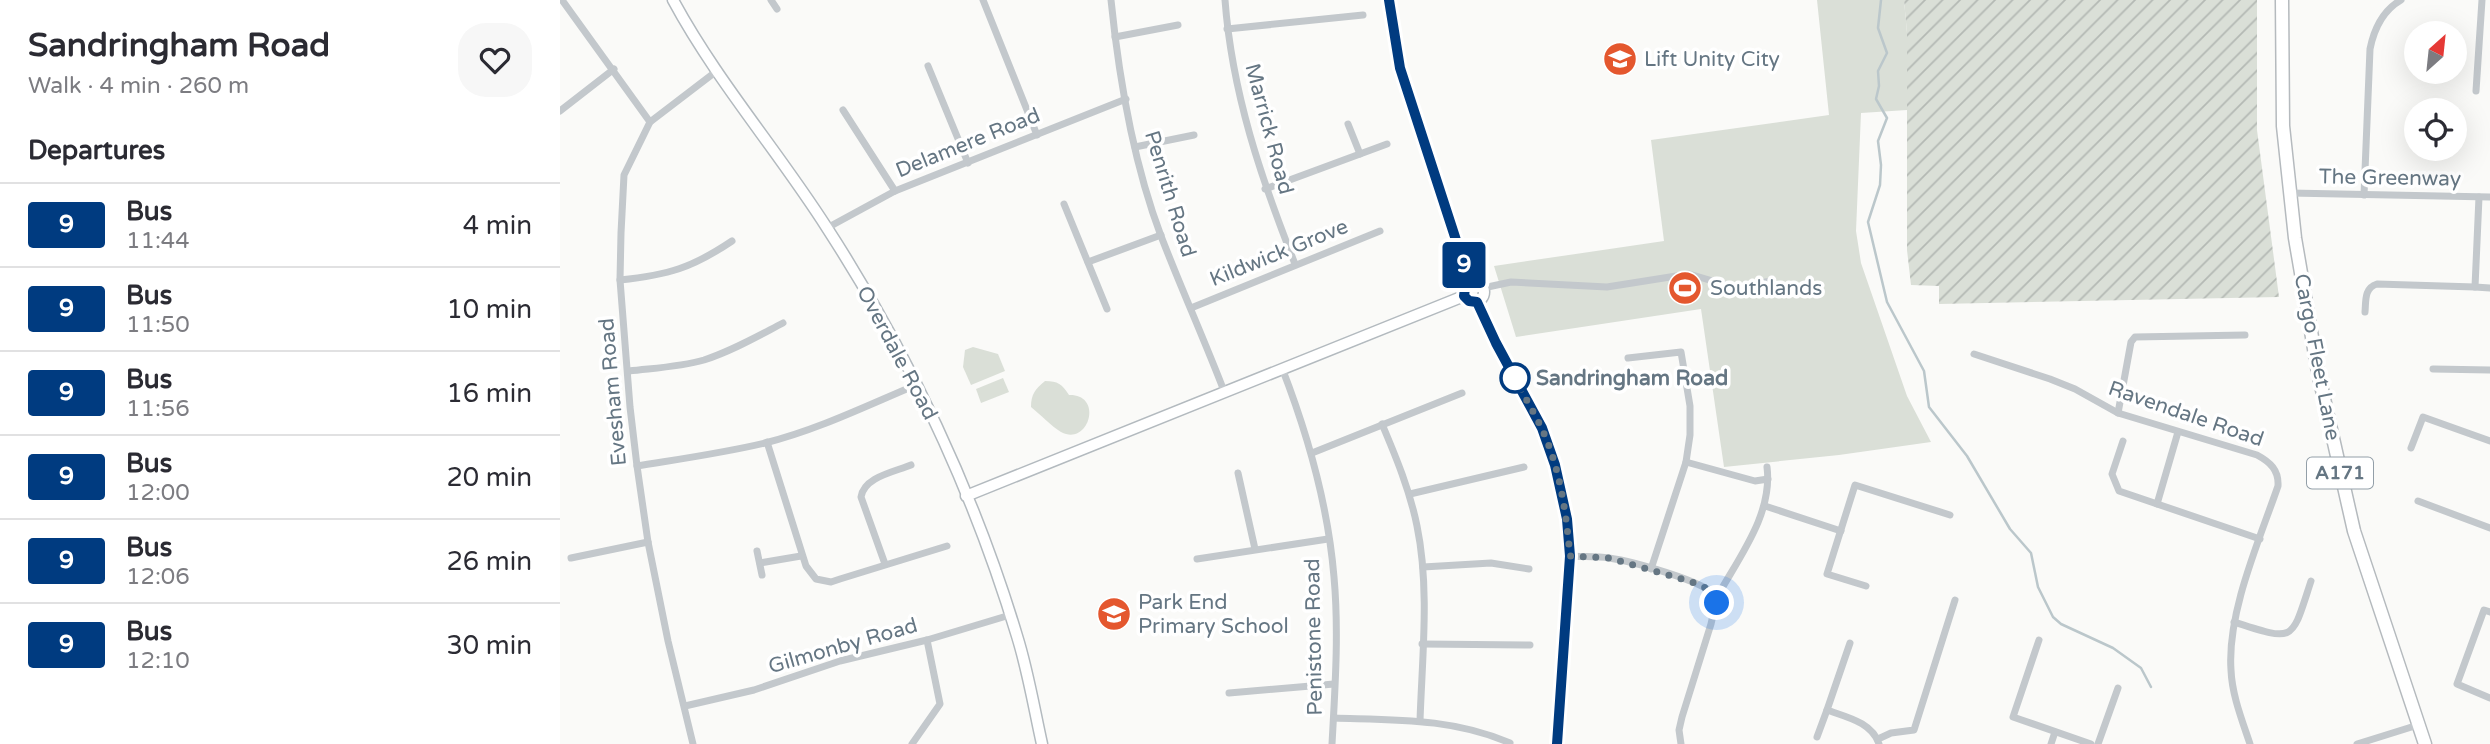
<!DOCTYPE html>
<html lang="en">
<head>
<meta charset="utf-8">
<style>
  :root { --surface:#fff; --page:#f7f7f7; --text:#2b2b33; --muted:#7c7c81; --line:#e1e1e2 }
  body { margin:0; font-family:"Varela Round",sans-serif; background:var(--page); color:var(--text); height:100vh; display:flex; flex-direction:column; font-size:26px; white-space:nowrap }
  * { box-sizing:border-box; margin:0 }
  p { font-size:23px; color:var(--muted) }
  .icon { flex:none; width:38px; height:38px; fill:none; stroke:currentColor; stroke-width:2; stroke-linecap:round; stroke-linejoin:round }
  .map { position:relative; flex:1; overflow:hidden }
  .drawer { display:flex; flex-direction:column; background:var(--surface); width:560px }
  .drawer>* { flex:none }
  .badge { padding:0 14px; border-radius:5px; font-size:24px; line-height:46px }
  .needle { width:46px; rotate:27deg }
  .controls { position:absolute; left:1844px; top:21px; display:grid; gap:14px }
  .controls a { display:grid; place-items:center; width:63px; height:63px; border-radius:50%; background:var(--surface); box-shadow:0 7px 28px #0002; font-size:35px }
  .you { position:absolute; width:35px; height:35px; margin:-18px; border:5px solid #fff; border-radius:50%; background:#1a73e8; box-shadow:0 0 0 10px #1a73e833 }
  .map>.badge { position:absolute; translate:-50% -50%; box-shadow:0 0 0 4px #fff }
  h2 { padding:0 28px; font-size:26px; line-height:63px }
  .round { display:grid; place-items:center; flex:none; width:74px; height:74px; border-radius:28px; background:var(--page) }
  .overview { display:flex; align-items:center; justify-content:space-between; height:119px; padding:0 28px }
  h1 { font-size:33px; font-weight:700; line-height:52px }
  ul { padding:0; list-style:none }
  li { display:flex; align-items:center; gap:21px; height:84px; padding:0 28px; border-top:2px solid var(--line) }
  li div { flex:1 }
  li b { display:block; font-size:26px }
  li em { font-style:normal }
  li .badge { min-width:77px; font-weight:700; text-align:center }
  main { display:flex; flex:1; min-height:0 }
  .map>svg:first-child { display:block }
  .park { fill:#dadfd7 }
  .garden { fill:url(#garden-furrows) }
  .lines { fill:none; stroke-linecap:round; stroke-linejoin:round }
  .stream { stroke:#bbc7cb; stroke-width:2.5 }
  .secondary-casing { stroke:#b3babf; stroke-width:13 }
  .primary-casing { stroke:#b5babe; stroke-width:15 }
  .street { stroke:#c3c8cc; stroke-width:7 }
  .secondary { stroke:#fff; stroke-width:10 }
  .primary { stroke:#fff; stroke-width:12 }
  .line-casing { stroke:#fff; stroke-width:16 }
  .line { stroke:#003b80; stroke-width:10 }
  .walk { stroke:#657683; stroke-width:7; stroke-dasharray:0 12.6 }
  .stop-dot { fill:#fff; stroke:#003b80; stroke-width:3.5 }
  .labels { text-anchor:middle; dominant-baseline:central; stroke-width:7; stroke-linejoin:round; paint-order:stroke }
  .shield { fill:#fff; stroke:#939fa8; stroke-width:2 }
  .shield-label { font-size:19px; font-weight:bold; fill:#657683 }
  .poi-label { font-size:21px; fill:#657683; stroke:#fff; text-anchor:start }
  .street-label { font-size:21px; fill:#657683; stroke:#fff }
  .stop-label { font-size:21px; font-weight:bold; fill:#657683; stroke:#fff; text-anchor:start }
</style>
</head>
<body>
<main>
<section class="drawer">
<div class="overview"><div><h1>Sandringham Road</h1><p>Walk · 4 min · 260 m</p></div><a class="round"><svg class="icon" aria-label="heart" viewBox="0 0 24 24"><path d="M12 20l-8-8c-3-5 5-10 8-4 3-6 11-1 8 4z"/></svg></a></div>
<h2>Departures</h2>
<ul>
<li><span class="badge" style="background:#003b80;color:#fff">9</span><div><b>Bus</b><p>11:44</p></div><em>4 min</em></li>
<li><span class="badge" style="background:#003b80;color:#fff">9</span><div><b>Bus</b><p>11:50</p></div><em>10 min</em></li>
<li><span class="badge" style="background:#003b80;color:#fff">9</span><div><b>Bus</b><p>11:56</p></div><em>16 min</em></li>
<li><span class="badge" style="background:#003b80;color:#fff">9</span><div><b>Bus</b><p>12:00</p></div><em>20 min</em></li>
<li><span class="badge" style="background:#003b80;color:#fff">9</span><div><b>Bus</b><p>12:06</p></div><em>26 min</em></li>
<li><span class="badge" style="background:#003b80;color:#fff">9</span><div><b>Bus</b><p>12:10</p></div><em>30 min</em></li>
</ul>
</section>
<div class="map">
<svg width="1930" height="744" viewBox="0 0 1930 744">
  <defs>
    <pattern id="garden-furrows" width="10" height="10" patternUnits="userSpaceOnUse" patternTransform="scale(1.75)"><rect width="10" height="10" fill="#dadfd7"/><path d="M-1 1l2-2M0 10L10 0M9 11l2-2" fill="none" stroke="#b4b9b4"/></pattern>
  </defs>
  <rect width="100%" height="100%" fill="#fafaf8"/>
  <g class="park">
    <polygon points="1257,0 1344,0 1347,33 1347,110 1301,113 1296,231 1301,263 1347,396 1371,442 1279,455 1164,467 1141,309 956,337 934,266 1104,241 1091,140 1269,115"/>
    <polygon points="413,347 438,354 445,371 411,385 403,367 405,350"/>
    <polygon points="443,378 449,392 421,403 416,389"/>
    <path d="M485,381C498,381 502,384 509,395C544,394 529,447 501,432C491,426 481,415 471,407C471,395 475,389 485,381Z"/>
  </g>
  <polygon class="garden" points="1344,0 1697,0 1697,130 1719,297 1379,304 1379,286 1351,285 1347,250 1347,33"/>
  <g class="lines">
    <polyline class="stream" points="1321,0 1318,28 1327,53 1318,71 1319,86 1316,99 1327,118 1318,141 1321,165 1320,185 1308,222 1327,302 1364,371 1369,407 1407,456 1450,529 1471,553 1478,587 1493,617 1501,624 1553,648 1581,668 1591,687"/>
    <g class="secondary-casing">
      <g id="secondary">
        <path d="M113,0C156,80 218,151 267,228C348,353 414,493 457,636C468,671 474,708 482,744"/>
        <polyline points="829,0 840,68 910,283"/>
        <circle cx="914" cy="292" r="10"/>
        <polyline points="917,302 936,343 982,428 995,465 1007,519 1010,556 997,744"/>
        <polyline points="406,496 904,296"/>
      </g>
    </g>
    <g class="primary-casing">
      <polyline id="primary" points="1722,0 1723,126 1735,238 1758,372 1794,531 1865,744"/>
    </g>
    <g class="street">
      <polyline points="2,0 90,122"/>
      <polyline points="211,0 217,9"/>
      <polyline points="423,0 477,135"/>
      <path d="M551,0C559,79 573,162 601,236C621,288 644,339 664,391"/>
      <path d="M665,0C672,93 701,178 735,264"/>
      <polyline points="667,29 803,15"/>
      <polyline points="555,37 618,25"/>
      <polyline points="368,66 408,163"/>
      <polyline points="1916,91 1922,0"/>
      <polyline points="283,110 335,191"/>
      <polyline points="0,111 54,69"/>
      <polyline points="788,124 800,154"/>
      <polyline points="575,147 634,135"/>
      <polyline points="705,189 827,144"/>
      <polyline points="1730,193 1930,197"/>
      <path d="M1804,195L1810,49C1814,29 1822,11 1841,0"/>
      <polyline points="1919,197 1915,287 1930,288"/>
      <polyline points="504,204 547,309"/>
      <polyline points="267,228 335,191 566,99"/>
      <polyline points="528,262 601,235"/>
      <path d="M60,280C108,275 132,268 172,241"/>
      <polyline points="923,288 951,282 1047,287 1129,274 1173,287 1212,281"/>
      <polyline points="631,308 820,231"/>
      <path d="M1805,312C1806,301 1804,288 1817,284L1915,287"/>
      <path d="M1414,354L1490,379L1515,389L1558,413L1697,455C1710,462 1719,470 1718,486C1699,541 1667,613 1671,670C1672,695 1682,720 1690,744"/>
      <polyline points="1068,358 1121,352 1130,406 1130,435 1126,462 1091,569"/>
      <path d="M722,368C748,435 768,505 774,577C779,632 775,689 772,744"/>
      <polyline points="1873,369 1930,370"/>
      <path d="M69,371C94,368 120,367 144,360C172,351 198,336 223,323"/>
      <polyline points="1558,413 1571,342 1575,337 1685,335"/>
      <path d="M822,424C836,457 850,491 857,526C870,589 862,658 860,721"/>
      <polyline points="1563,441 1552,474 1559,491 1700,539"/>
      <polyline points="207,442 246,566 256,579 271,582 280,579 387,546"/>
      <polyline points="1851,448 1863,417 1930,441"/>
      <polyline points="752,453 902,393"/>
      <polyline points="1126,462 1195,481 1208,479"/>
      <path d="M77,466C120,459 163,453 205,443C257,430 306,406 356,385"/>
      <polyline points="678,473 695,549"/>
      <polyline points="850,494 964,467"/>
      <polyline points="1858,501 1930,528"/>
      <polyline points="1597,504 1618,432"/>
      <polyline points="1205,506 1281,531"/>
      <polyline points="197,551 202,575"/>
      <path d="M1010,556C1023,557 1036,556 1049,558C1070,561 1146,581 1157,597L1151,624L1122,717L1119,730L1121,744"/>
      <polyline points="11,558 88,542"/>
      <polyline points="637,559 768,539"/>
      <polyline points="200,563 241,556"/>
      <path d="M325,564L301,497C304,477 334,472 351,465"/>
      <polyline points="863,567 931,563 969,569"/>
      <polyline points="1306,586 1267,574 1295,485 1390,515"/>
      <path d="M1157,597C1179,557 1213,514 1207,467"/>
      <polyline points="1930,612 1924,610 1897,684 1930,698"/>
      <path d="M1674,622C1736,642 1731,642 1751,581"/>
      <polyline points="1479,640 1453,717 1531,744"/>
      <path d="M1290,643L1267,710C1286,717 1312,722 1319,744"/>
      <polyline points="862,644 970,645"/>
      <polyline points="669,693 774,684"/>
      <polyline points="125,706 194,690 280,661 367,640 450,615"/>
      <path d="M774,718C834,720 893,718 950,743"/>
      <polyline points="1257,737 1267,710"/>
      <polyline points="1318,739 1331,733 1354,730 1395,600"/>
      <polyline points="133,744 108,641 88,542 77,466 70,407 60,280 61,233 64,175 90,122 158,70"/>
      <polyline points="352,744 380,704 367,640"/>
      <polyline points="1491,744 1495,732"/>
      <polyline points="1538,744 1558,688"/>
      <polyline points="1797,744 1858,725"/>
    </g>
    <use href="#secondary" class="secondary"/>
    <use href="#primary" class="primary"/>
  </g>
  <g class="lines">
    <g class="line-casing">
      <polyline id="line" points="829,0 840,68 910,283 905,288 904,296 909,301 917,302 936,343 982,428 995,465 1007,519 1010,556 997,744"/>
    </g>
    <use href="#line" class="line"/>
    <path class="walk" d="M955,378C963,395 973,410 981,427C1000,467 1006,512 1010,556L1049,558L1132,582L1153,591L1157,597V603"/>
  </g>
  <defs>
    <g id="school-disc" transform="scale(1.75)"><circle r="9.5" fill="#e4572e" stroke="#fff"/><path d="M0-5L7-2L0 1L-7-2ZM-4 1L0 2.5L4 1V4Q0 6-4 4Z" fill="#fff"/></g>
    <g id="stadium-disc" transform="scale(1.75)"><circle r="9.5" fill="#e4572e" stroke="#fff"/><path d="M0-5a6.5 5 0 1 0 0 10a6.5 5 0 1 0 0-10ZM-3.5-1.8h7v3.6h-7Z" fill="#fff"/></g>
  </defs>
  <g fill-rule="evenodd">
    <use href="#school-disc" x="1060" y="59"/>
    <use href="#stadium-disc" x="1125" y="288"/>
    <use href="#school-disc" x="554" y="614"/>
  </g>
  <circle class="stop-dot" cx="955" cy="378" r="14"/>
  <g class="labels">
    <rect class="shield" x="1747" y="457.5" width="66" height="31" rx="5"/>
    <g class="shield-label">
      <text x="1780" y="473">A171</text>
    </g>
    <g class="poi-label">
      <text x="1084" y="59">Lift Unity City</text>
      <text x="1150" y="288">Southlands</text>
      <text x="578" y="602">Park End<tspan x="578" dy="24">Primary School</tspan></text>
    </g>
    <g class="street-label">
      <text transform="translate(709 129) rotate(75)">Marrick Road</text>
      <text transform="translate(408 143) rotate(-22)">Delamere Road</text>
      <text transform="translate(1830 178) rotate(1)">The Greenway</text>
      <text transform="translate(610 194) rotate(73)">Penrith Road</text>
      <text transform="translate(719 253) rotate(-22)">Kildwick Grove</text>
      <text transform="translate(337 353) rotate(62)">Overdale Road</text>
      <text transform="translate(1757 357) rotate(79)">Cargo Fleet Lane</text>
      <text transform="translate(53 392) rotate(-95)">Evesham Road</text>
      <text transform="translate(1626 414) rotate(19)">Ravendale Road</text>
      <text transform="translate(754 637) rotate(-91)">Penistone Road</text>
      <text transform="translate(283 646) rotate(-16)">Gilmonby Road</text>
    </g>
    <g class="stop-label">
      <text x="976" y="378">Sandringham Road</text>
    </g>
  </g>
</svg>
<div class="controls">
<a><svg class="needle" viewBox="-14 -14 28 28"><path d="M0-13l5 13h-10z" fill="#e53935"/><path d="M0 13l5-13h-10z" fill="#7c7c81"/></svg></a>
<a><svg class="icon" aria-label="locate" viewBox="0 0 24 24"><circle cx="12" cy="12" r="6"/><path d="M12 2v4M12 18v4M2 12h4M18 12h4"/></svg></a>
</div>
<div class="you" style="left:1157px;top:603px"></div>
<b class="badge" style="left:904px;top:265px;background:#003b80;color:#fff">9</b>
</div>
</main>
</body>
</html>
